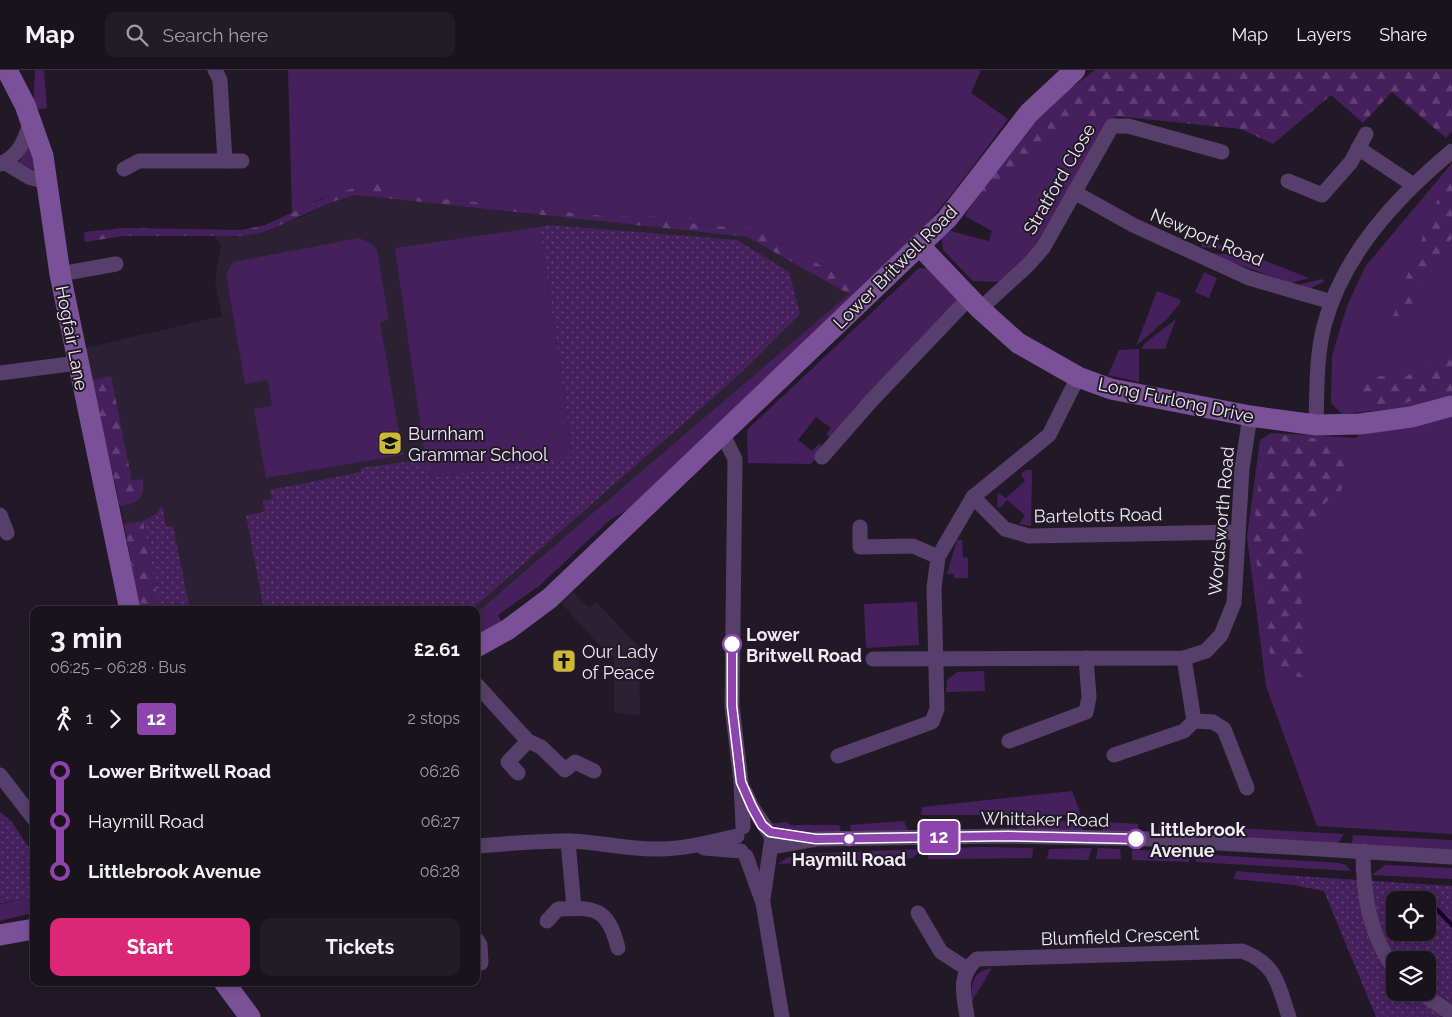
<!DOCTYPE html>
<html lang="en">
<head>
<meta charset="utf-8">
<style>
  :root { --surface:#19141c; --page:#221d25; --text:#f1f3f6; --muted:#9f9ea3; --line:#37333b; --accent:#db2777 }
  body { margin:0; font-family:Raleway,sans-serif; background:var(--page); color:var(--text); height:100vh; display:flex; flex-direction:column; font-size:19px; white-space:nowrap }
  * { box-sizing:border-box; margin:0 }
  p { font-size:16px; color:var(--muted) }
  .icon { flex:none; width:28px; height:28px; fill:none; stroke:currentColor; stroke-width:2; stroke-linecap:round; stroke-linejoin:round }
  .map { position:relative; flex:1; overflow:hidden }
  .details { position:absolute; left:30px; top:536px; width:450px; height:380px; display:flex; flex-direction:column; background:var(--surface); border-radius:10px; box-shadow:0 2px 8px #0003,0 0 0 1px var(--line) }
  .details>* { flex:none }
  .badge { padding:0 10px; border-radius:4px; font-size:18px; line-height:32px }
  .controls { position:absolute; left:1386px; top:821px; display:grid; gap:10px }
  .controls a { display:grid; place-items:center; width:50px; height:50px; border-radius:10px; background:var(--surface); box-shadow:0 2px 8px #0003,0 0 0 1px var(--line); font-size:25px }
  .map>.badge { position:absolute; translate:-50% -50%; box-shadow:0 0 0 2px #fff }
  .legs { display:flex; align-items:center; gap:8px; height:55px; padding:0 20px; font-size:16px }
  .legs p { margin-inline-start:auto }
  .summary { display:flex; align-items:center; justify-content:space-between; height:85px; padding:0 20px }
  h1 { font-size:28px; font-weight:700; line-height:38px }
  .cta { display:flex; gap:10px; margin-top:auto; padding:10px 20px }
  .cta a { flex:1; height:58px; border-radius:10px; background:var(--accent); color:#fff; font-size:20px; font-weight:700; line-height:58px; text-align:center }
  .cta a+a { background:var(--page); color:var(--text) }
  ul { padding:0 20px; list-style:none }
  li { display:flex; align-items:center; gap:18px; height:50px; font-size:19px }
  li i { display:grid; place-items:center; width:8px; height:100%; margin:0 6px; background:currentColor }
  li i::after { content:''; width:12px; height:12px; margin:-6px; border:4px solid; border-radius:50%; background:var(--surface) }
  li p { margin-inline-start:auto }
  li:first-child i { background:linear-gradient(#0000 50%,currentColor 0) }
  li:last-child i { background:linear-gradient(currentColor 50%,#0000 0) }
  header { display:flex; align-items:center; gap:30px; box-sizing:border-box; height:70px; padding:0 25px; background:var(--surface); border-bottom:1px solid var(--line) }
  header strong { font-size:24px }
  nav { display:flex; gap:28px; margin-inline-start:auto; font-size:18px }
  .search { width:350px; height:45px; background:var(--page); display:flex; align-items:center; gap:12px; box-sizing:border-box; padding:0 18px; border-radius:10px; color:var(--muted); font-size:19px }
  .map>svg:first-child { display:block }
  .built { fill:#2b2133 }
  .grass { fill:#45205d }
  .forest { fill:url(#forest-firs) }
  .park { fill:url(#park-dots); fill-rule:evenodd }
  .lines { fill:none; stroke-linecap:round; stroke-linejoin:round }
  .stream { stroke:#190029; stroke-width:4 }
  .street { stroke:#583f6b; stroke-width:15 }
  .secondary { stroke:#7a5198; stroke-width:21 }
  .line-1-casing { stroke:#fff; stroke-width:11 }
  .line-1 { stroke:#8e44ad; stroke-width:8 }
  .stop-1-dot { fill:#fff; stroke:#8e44ad; stroke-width:2.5 }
  .labels { text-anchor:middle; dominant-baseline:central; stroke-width:4; stroke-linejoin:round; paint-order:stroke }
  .street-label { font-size:18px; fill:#efeaf3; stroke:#211a26 }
  .poi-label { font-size:18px; fill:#efeaf3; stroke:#211a26; text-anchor:start }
  .stop-label { font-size:18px; font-weight:bold; fill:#efeaf3; stroke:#211a26; text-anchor:start }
</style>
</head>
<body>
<header>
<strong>Map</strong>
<div class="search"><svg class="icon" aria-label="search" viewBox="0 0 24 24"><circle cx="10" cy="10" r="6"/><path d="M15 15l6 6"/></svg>Search here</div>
<nav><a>Map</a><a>Layers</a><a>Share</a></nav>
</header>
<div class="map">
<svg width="1452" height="947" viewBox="0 0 1452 947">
  <defs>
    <pattern id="forest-firs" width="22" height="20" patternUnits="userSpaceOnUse" patternTransform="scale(1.25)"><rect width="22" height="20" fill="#45205d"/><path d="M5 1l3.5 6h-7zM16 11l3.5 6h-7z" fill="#604175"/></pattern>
    <pattern id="park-dots" width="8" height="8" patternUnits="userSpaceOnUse" patternTransform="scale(1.25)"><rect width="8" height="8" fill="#45205d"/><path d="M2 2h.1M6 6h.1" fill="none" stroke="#604175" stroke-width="1.8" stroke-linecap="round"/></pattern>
  </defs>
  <rect width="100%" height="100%" fill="#211a26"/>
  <g class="built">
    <polygon points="356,125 747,167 850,223 476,543 476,540 140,540 123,448 85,278 222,246 215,211 221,175 214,165 243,166 304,146 335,131"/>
    <polygon points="573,522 589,538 596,532 639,577 640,646 614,642 614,587 609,586 561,533"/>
  </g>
  <g class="grass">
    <polygon points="35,0 44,0 47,38 33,40"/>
    <path d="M288,0H981L971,23L1008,49C964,109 921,168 865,218L824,198L811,189L755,159L702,155L659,146H604L456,130L394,126L380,112L322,128L292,143Z"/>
    <polygon points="1081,46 1116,46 1038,179 1004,212 973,211 943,180 941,162 943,159 989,171 992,161 965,146 971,136 988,133"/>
    <polygon points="29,73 36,101 19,93"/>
    <polygon points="1452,93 1452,328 1401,338 1342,344 1331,333 1332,286 1347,236 1365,197"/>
    <polygon points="540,157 573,388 428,408 395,178"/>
    <polygon points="359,168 372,174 377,180 389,250 380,252 403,385 266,408 254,339 272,336 268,310 245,314 226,204 233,192"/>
    <polygon points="1205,168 1232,180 1201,177"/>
    <polygon points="1205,183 1250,185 1309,208 1291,213"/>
    <polygon points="919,198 937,199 957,223 956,237 835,369 826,365 831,358 816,347 798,370 812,381 820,373 822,382 811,394 748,393 747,360"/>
    <polygon points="1204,202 1217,208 1209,228 1195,222"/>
    <polygon points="1321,209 1325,211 1309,219 1298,215"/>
    <polygon points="1157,221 1179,229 1181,232 1167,249 1136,276"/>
    <polygon points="850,223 860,230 647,428 610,450 539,516 498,545 504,556 476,572 476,543"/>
    <polygon points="1176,249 1165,279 1142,279 1144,274"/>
    <polygon points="1139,279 1139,312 1108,305 1119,280"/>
    <polygon points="1452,345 1452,764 1317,756 1266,616 1247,467 1260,370 1271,363 1356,368 1361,363"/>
    <polygon points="1025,400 1032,400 1031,456 1019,454 1025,445 1007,430 1000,438 997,436 998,423 1006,428 1025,411 1021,404"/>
    <polygon points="957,470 962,470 963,487 968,488 968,508 954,508 954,504 947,504"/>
    <polygon points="917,532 919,575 866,578 864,534"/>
    <polygon points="984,601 985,621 946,622 947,610 957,602"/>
    <polygon points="1072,721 1081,745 921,745 922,737"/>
    <polygon points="1014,749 1079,752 1084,762 1019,761"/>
    <polygon points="957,750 957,759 927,759 927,751"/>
    <polygon points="904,751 909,763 851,764 850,755"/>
    <path d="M786,752L791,755H839L843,767C818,767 792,768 771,754Z"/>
    <polygon points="1105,752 1138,754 1139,764 1102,762"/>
    <polygon points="1159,754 1175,755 1174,765 1158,765"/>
    <polygon points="1196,756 1344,764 1337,775 1196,766"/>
    <polygon points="1353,765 1452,770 1452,781 1352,775"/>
    <polygon points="984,777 1033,778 1032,788 928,789 928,778"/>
    <polygon points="1092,778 1088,790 1047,789 1049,779"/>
    <polygon points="1098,778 1120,779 1121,789 1096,789"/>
    <polygon points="921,779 913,788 778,794 787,788 802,784"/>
    <polygon points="1132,780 1191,781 1189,792 1132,790"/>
    <polygon points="1196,784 1339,793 1346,795 1351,801 1196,792"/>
    <polygon points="1385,795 1452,798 1452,809 1372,805"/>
    <polygon points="1236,801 1297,806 1294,815 1234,809"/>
    <polygon points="32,827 32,843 0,851 0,834"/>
    <path d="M992,898L972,931C970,913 973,901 992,898Z"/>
  </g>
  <g class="forest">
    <polygon points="1095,0 1452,0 1452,61 1446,68 1392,22 1363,53 1331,25 1273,74 1241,59 1116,46 1081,46 988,133 971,136 1032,48"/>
    <polygon points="1452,94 1452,168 1416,224 1408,253 1391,253 1403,216"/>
    <polygon points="381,112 394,126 456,130 604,146 659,146 702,155 755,159 811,189 824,198 865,218 860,230 747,167 356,125 335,131 264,162 243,166 124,166 85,172 84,162 125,158 242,160 265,155 335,123"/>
    <polygon points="1452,286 1452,322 1420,327 1399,336 1370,335 1359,323 1365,315 1380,306 1403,308 1423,297"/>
    <path d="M111,306L132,411L143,409C144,430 140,432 120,436L92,310Z"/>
    <polygon points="1301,365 1334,374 1348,397 1341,421 1320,437 1301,491 1302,551 1308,608 1273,604 1253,466 1263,372 1277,366"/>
    <polygon points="143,451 160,540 140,540 124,454"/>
  </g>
  <g class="park">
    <polygon points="549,155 737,170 789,202 800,244 741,303 471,540 240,540 263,535 246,445 264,442 263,430 272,429 270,420 361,402 361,398 426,389 429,408 573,387 540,157"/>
    <polygon points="162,435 166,457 173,456 190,540 160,540 143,451 156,444"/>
    <polygon points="0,742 11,751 34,785 34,827 0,833"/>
    <path d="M1297,806L1452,816V944L1440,947H1376L1324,821L1294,815ZM1395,830H1428V862H1395ZM1395,890H1428V922H1395Z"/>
  </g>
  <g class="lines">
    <polyline class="stream" points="1424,826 1452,855"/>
    <g class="street">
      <polyline points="215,0 220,10 225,91"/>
      <polyline points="1358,78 1412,114"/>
      <polyline points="4,92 29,107 46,112"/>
      <path d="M0,94C19,86 25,70 31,51"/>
      <polyline points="124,99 139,91 242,91"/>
      <polyline points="1288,111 1322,125 1351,92 1366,64"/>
      <polyline points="1074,122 1133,155 1249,208 1332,232"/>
      <polyline points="60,204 116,194"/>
      <polyline points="980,239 1028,195 1043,178 1112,56 1128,56 1222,82"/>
      <polyline points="0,303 77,293"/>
      <path d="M1316,355C1317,322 1316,287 1324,256C1343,184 1396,128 1452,81"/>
      <polyline points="722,363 735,389 732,636 741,712 743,757"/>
      <polyline points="822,387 872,330 969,228"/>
      <polyline points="973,427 1005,459 1029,466 1237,462"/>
      <polyline points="0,445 7,463"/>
      <polyline points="860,457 860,477 913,476 938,487"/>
      <polyline points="873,589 1184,588 1206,581 1221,565 1234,533 1242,399 1250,346"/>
      <polyline points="476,614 528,671 541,677 565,700 575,692 594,701"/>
      <polyline points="1194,651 1213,652 1224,659 1247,718"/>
      <polyline points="1009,671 1086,642 1089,627 1086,588"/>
      <polyline points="1114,685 1184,661 1194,651 1184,588"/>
      <polyline points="838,686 932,652 937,639 934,518 938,487 973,427 1049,365 1078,307"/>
      <polyline points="518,703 508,692 528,671"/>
      <polyline points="0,705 34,749"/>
      <polyline points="745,722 752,737 772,767 763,829"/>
      <polyline points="568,771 574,838"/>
      <path d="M476,776C508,774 540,770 571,771C601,772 629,780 659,779C685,779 711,772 737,766"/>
      <polyline points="771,777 816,769 1008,766 1153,769 1452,787"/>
      <polyline points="704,778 741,781"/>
      <path d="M1363,781C1363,823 1369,865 1395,900"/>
      <polyline points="746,786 763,833 782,947"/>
      <polyline points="918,843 941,882 966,898"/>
      <path d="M547,851L558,839C596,837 608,838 618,878"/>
      <polyline points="476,869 480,875 481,893"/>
      <polyline points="1420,922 1452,944"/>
      <path d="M967,947C964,924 957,906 977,889L1242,881C1277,894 1278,915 1289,947"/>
    </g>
    <g class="secondary">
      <polyline points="7,0 25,35 43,86 60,204 130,540"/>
      <polyline points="919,175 980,239 1018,273 1078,307 1111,319 1250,346 1316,355 1360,354 1411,347 1452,336"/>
      <polyline points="476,577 507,560 550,528 947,149 1029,43 1075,0"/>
      <polyline points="0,865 34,859"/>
      <polyline points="224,912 250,947"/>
    </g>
  </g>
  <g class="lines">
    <g class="line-1-casing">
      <polyline id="line-1" points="732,574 732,636 741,712 752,737 762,755 770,762 816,769 1008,766 1136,769"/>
    </g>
    <use href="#line-1" class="line-1"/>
  </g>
  <defs>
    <g id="school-square" transform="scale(1.25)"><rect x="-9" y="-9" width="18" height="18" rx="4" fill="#ceb837" stroke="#211a26"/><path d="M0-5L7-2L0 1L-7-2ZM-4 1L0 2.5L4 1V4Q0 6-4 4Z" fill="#111"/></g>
    <g id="church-square" transform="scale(1.25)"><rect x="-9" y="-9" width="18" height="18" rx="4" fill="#ceb837" stroke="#211a26"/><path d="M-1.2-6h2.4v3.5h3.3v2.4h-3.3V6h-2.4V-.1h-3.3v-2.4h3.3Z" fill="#111"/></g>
  </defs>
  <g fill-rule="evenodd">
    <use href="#school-square" x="390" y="373"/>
    <use href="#church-square" x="564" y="591"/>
  </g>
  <g class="stop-1-dot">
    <circle cx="732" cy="574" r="9"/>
    <circle cx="849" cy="769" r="6"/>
    <circle cx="1136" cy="769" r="9"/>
  </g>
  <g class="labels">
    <g class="street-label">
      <text transform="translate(1059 109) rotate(-60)">Stratford Close</text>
      <text transform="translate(1207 167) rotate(23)">Newport Road</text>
      <text transform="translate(895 197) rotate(-45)">Lower Britwell Road</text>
      <text transform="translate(72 268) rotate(79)">Hogfair Lane</text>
      <text transform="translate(1176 330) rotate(12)">Long Furlong Drive</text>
      <text transform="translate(1098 445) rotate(-1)">Bartelotts Road</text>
      <text transform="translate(1221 451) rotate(-85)">Wordsworth Road</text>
      <text transform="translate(1045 749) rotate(1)">Whittaker Road</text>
      <text transform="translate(1120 866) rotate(-2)">Blumfield Crescent</text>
    </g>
    <g class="poi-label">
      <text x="408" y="363">Burnham<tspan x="408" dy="21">Grammar School</tspan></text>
      <text x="582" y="581">Our Lady<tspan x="582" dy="21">of Peace</tspan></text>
    </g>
    <g class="stop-label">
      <text x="746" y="564">Lower<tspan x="746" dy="21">Britwell Road</tspan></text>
      <text x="1150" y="759">Littlebrook<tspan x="1150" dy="21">Avenue</tspan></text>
      <text x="849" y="789" text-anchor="middle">Haymill Road</text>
    </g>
  </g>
</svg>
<div class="controls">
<a><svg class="icon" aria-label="locate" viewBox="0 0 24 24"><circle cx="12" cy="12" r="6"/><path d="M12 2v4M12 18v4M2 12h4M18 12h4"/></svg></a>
<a><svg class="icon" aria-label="layers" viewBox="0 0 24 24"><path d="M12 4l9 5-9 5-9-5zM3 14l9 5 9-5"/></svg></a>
</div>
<b class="badge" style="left:939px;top:767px;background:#8e44ad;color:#fff">12</b>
<section class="details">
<div class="summary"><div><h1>3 min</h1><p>06:25 – 06:28 · Bus</p></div><b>£2.61</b></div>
<div class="legs"><svg class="icon" aria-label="walk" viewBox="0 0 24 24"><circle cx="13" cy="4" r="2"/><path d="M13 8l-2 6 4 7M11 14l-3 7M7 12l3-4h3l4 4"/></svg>1<svg class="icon" aria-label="forward" viewBox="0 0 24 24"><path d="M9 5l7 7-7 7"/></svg><b class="badge" style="background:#8e44ad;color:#fff">12</b><p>2 stops</p></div>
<ul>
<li><i style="color:#8e44ad"></i><b>Lower Britwell Road</b><p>06:26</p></li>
<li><i style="color:#8e44ad"></i><span>Haymill Road</span><p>06:27</p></li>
<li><i style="color:#8e44ad"></i><b>Littlebrook Avenue</b><p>06:28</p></li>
</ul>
<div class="cta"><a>Start</a><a>Tickets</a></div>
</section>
</div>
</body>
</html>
